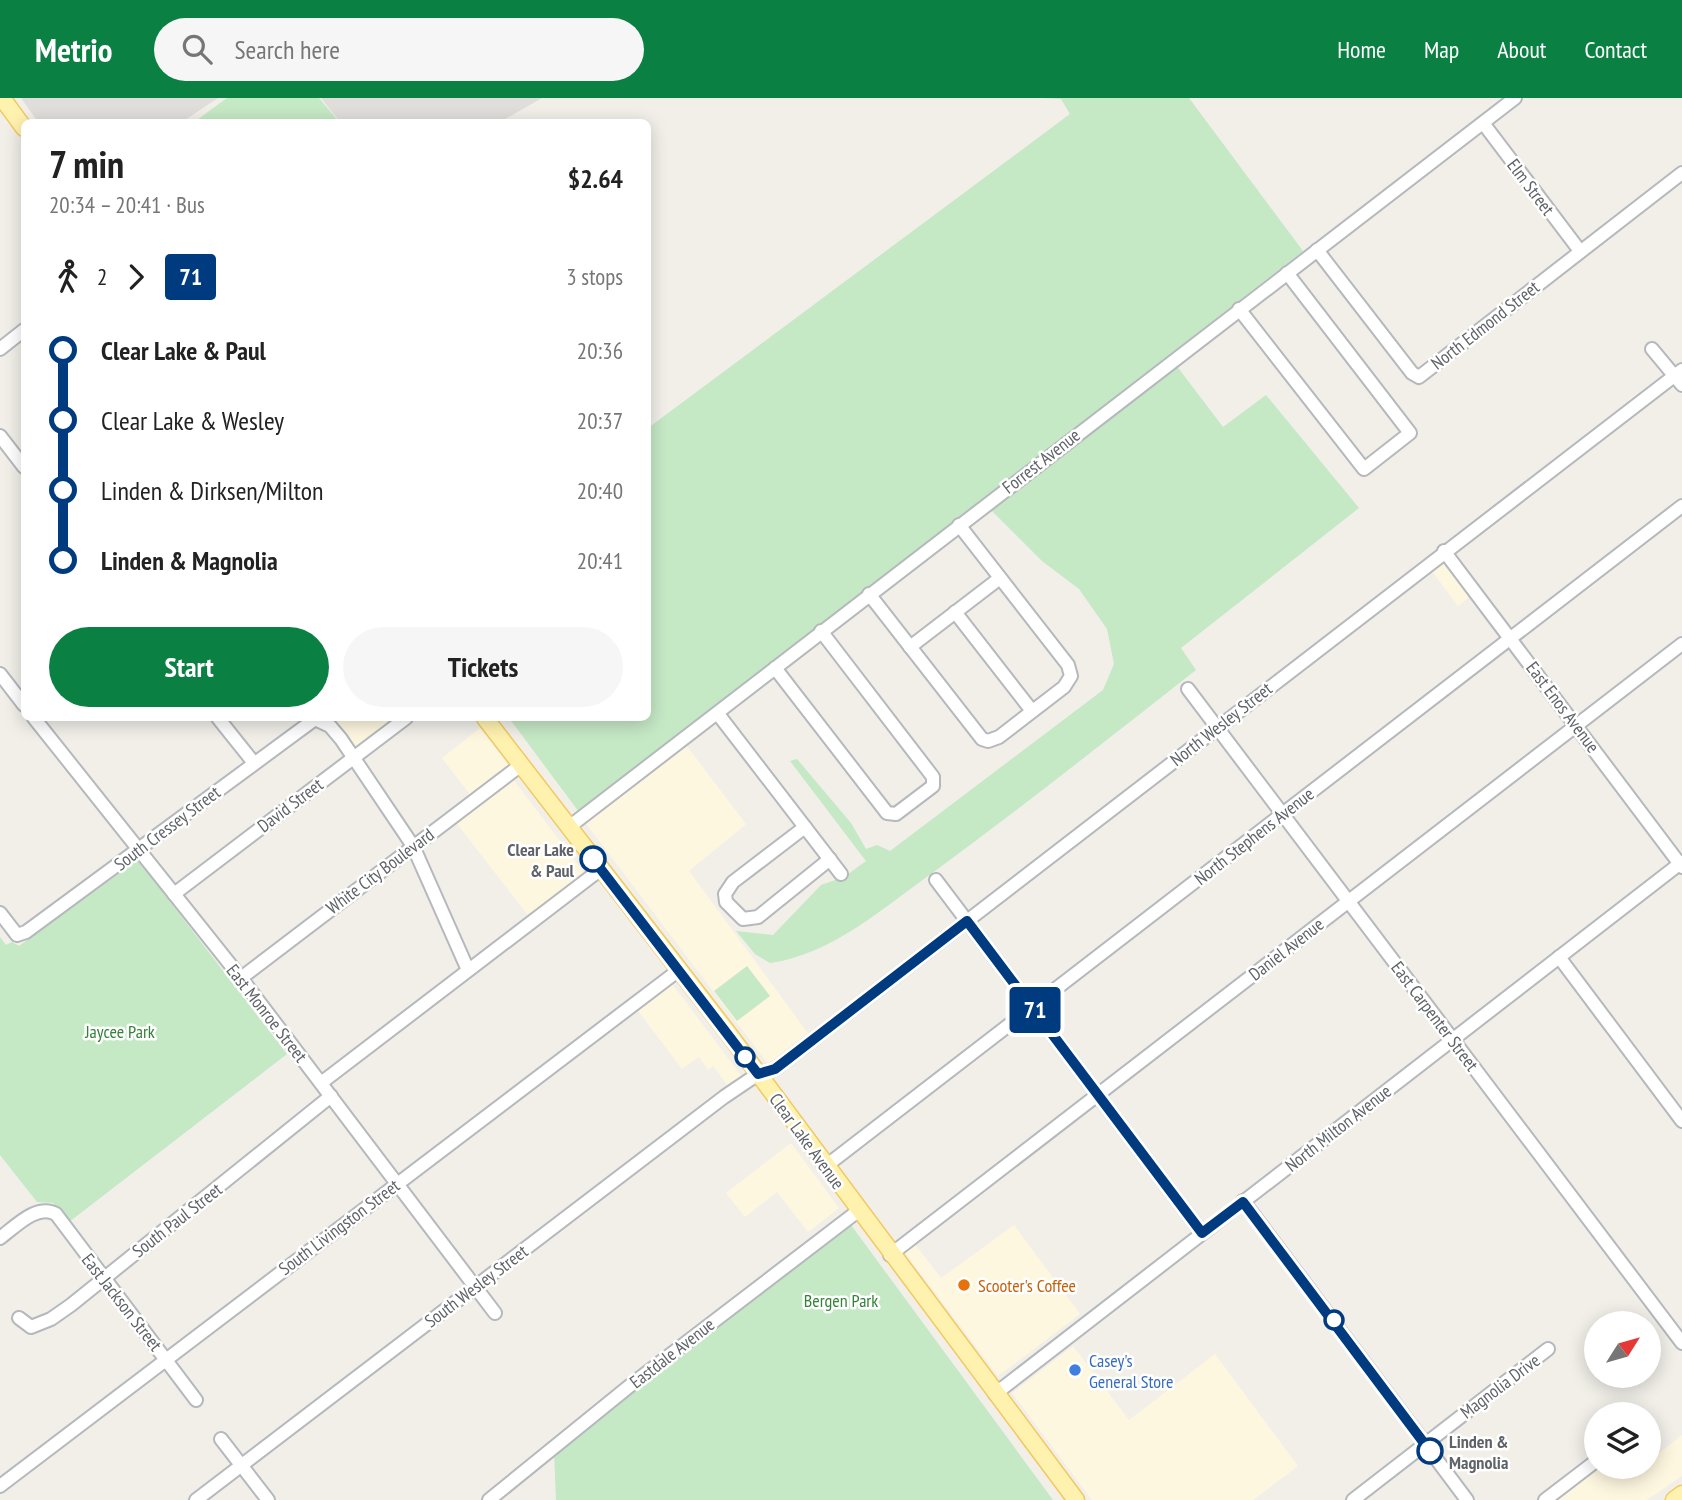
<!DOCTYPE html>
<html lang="en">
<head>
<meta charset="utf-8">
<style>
  :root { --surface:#fff; --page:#f6f6f6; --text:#222; --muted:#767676; --accent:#0b8043 }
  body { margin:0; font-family:"PT Sans Narrow",sans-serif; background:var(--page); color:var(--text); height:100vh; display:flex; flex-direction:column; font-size:26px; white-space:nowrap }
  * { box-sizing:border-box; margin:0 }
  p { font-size:23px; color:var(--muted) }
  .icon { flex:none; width:38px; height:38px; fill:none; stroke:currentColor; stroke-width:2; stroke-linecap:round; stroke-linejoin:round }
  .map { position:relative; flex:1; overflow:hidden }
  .panel { position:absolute; left:21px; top:21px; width:630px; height:602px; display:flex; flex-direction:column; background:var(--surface); border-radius:10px; box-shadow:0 4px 18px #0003 }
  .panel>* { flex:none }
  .badge { padding:0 14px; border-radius:5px; font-size:24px; line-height:46px }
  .needle { width:46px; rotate:53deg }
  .controls { position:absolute; left:1584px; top:1213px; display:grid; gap:14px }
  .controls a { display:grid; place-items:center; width:77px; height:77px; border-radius:50%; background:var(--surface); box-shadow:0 4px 18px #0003; font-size:35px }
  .map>.badge { position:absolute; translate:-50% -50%; box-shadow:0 0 0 4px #fff }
  .legs { display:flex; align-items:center; gap:10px; height:77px; padding:0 28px; font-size:23px }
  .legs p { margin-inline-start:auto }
  .head { display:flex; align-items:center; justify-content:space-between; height:119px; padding:0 28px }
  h1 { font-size:38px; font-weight:600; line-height:52px }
  .action { display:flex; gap:14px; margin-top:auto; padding:14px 28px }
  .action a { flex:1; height:80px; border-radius:42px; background:var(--accent); color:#fff; font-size:28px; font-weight:600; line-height:80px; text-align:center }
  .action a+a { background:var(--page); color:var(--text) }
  ul { padding:0 28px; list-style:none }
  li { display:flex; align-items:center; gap:24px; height:70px; font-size:26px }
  li i { display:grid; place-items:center; width:10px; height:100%; margin:0 9px; background:currentColor }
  li i::after { content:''; width:18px; height:18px; margin:-9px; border:5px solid; border-radius:50%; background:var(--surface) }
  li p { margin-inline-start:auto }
  li:first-child i { background:linear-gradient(#0000 50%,currentColor 0) }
  li:last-child i { background:linear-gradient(currentColor 50%,#0000 0) }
  header { display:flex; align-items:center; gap:42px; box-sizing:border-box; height:98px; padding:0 35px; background:var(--accent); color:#fff }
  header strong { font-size:33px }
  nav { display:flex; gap:38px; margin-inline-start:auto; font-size:24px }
  .search { width:490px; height:63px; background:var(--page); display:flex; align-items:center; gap:18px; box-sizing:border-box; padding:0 24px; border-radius:38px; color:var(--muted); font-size:26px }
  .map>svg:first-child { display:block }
  .commercial { fill:#fef7e0 }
  .industrial { fill:#e0deda }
  .green { fill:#c5e8c5 }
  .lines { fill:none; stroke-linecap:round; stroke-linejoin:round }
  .minor-casing { stroke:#b5b8bc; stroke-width:16 }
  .major-casing { stroke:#f2c960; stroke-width:19 }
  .minor { stroke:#fff; stroke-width:12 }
  .major { stroke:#fff2af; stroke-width:16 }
  .line-1-casing { stroke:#fff; stroke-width:16 }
  .line-1 { stroke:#003b80; stroke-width:10 }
  .stop-1-dot { fill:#fff; stroke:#003b80; stroke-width:3.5 }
  .food-dot { fill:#e8710a; stroke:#fff; stroke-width:2.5 }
  .shop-dot { fill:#3f7fe0; stroke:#fff; stroke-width:2.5 }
  .labels { text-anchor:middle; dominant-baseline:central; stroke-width:5; stroke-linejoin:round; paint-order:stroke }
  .street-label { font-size:18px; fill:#5f6368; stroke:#fff }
  .stop-label { font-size:18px; font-weight:bold; fill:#5f6368; stroke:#fff; text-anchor:end }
  .park-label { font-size:18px; fill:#348238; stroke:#fff }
  .food-label { font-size:18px; fill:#c56008; stroke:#fff; text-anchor:start }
  .shop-label { font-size:18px; fill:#366cbe; stroke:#fff; text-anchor:start }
</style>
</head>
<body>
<header>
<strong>Metrio</strong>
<div class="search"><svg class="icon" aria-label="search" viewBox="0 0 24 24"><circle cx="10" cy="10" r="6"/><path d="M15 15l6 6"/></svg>Search here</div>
<nav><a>Home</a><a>Map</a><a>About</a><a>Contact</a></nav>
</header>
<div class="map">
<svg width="1682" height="1402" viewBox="0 0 1682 1402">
  <rect width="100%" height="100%" fill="#f1efe8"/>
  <g class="commercial">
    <polygon points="1445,461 1472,497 1458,508 1431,472"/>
    <polygon points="327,620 399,620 355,652"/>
    <polygon points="480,630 509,668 472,699 442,660"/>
    <polygon points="686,647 746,726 689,773 810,938 769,967 584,723"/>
    <polygon points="512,680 586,777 543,809 527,816 454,722"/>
    <polygon points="670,883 742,979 729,989 713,968 708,972 699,959 682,971 635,909"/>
    <polygon points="791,1045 839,1110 808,1134 777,1094 745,1119 726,1095"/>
    <polygon points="1014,1127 1080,1216 998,1278 905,1155 914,1145 941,1180"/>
    <polygon points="1073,1248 1129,1322 1215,1256 1298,1368 1253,1402 1092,1402 1012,1295"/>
    <polygon points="1682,1337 1682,1378 1647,1402 1550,1402 1597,1369 1648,1368 1649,1363"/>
  </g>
  <g class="industrial">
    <polygon points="21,0 218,0 182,24 38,24"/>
    <polygon points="321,0 542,0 500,24 340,24"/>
  </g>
  <g class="green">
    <polygon points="227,0 319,0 339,24 194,24"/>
    <polygon points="1042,0 1189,0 1303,153 579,714 509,620 648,620 648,330 1070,16 1061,1"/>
    <path d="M1176,267L1223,329L1266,297L1359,410L1181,550L1196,572C1110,639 1024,708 935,773C884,809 833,856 770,865L755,856L736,833L773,837L821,787L844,779L866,763L790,663L797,661L851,725L866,751L877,747L890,753L1103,592L1114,566L1107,531L1079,491L1042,463L989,410Z"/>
    <polygon points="138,762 287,956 69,1124 53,1105 37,1104 0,1057 0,839 6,847 12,844 19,848"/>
    <polygon points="747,868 770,898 737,923 714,893"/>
    <polygon points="851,1127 1053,1402 556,1402 554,1354"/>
  </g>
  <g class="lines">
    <g class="minor-casing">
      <g id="minor">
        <polyline points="1483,25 1580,153"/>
        <polyline points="1317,152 1412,275 1419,279 1682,75"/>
        <polyline points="1239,211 1364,371 1410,335 1287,175"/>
        <polyline points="0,251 24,232"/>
        <polyline points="1652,251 1682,287"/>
        <polyline points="0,338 24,369"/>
        <polyline points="1444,453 1682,769"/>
        <polyline points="869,496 982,641 988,643 999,639 1064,589 1071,578 1068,567 959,427"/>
        <polyline points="955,514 1032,613"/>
        <polyline points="910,549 1000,480"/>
        <polyline points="775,570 887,715 896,716 933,688 933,679 821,533"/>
        <polyline points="0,576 24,607"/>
        <polyline points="1188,591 1682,1245"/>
        <polyline points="718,616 841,776"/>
        <polyline points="34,620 241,880 495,1215"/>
        <polyline points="218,620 254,665"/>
        <polyline points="569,729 1515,0"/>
        <polyline points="805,729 733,784 725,796 726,804 743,821 758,819 830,761"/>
        <polyline points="936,782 1202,1135"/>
        <polyline points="174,796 406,620"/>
        <polyline points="0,815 17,837 26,834 315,621 330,628 341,641 413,748 468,872"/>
        <polyline points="1559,859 1682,1023"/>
        <polyline points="241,880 521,667"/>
        <polyline points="321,985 601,771"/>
        <polyline points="826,1068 1682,408"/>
        <polyline points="1243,1103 1467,1402"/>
        <path d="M0,1140C15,1129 37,1105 56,1116L196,1302"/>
        <polyline points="890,1157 1682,546"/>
        <polyline points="19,1220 31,1229 51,1221 71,1207 331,998"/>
        <polyline points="995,1296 1682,764"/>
        <polyline points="221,1341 268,1402"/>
        <polyline points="0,1388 679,872"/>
        <polyline points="196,1402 724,999 758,976 775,971 1682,272"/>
        <polyline points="489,1402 632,1286 858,1113"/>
        <polyline points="1353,1402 1548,1251"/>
        <polyline points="1545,1402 1596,1363"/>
      </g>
    </g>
    <g class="major-casing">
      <g id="major">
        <polyline points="2,0 24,30"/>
        <polyline points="485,620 728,935 1076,1402"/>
        <polyline points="1674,1402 1682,1396"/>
      </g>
    </g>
    <use href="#minor" class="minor"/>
    <use href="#major" class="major"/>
  </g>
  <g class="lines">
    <g class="line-1-casing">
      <polyline id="line-1" points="593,761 758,976 775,971 967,823 1202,1135 1243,1104 1430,1353"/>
    </g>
    <use href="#line-1" class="line-1"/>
  </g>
  <g class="stop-1-dot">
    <circle cx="593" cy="761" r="12"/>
    <circle cx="745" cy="959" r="9"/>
    <circle cx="1334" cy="1222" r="9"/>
    <circle cx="1430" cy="1353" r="12"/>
  </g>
  <circle class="food-dot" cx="964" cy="1187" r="7"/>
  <circle class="shop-dot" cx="1075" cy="1272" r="7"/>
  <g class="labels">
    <g class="street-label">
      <text transform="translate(1531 89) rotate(53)">Elm Street</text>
      <text transform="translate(1485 227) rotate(-38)">North Edmond Street</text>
      <text transform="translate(1041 363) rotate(-38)">Forrest Avenue</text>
      <text transform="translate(1563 609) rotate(53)">East Enos Avenue</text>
      <text transform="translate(1221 626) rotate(-38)">North Wesley Street</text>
      <text transform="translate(290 707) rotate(-37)">David Street</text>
      <text transform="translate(167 730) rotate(-37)">South Cressey Street</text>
      <text transform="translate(1254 738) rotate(-38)">North Stephens Avenue</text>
      <text transform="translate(380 773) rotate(-37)">White City Boulevard</text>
      <text transform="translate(1286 851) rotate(-38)">Daniel Avenue</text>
      <text transform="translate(267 915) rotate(52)">East Monroe Street</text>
      <text transform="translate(1435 918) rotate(53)">East Carpenter Street</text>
      <text transform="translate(1338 1030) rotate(-38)">North Milton Avenue</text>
      <text transform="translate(807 1043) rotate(54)">Clear Lake Avenue</text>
      <text transform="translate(177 1122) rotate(-38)">South Paul Street</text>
      <text transform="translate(339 1129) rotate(-37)">South Livingston Street</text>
      <text transform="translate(476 1188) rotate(-37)">South Wesley Street</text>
      <text transform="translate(122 1204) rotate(52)">East Jackson Street</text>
      <text transform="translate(672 1255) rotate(-38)">Eastdale Avenue</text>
      <text transform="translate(1500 1288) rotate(-37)">Magnolia Drive</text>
    </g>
    <g class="stop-label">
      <text x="574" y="751">Clear Lake<tspan x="574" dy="21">&amp; Paul</tspan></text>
      <text x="1449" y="1343" text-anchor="start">Linden &amp;<tspan x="1449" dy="21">Magnolia</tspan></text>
    </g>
    <g class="park-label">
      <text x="120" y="933">Jaycee Park</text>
      <text x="841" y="1202">Bergen Park</text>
    </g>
    <g class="food-label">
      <text x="978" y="1187">Scooter's Coffee</text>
    </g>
    <g class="shop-label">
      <text x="1089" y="1262">Casey's<tspan x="1089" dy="21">General Store</tspan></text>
    </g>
  </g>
</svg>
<div class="controls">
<a><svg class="needle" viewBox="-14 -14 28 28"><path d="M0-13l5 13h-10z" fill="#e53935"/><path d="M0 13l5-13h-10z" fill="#767676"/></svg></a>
<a><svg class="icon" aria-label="layers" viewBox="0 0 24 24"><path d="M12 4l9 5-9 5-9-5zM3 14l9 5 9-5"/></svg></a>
</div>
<b class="badge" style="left:1035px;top:912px;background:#003b80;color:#fff">71</b>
<section class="panel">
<div class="head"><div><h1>7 min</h1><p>20:34 – 20:41 · Bus</p></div><b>$2.64</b></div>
<div class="legs"><svg class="icon" aria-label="walk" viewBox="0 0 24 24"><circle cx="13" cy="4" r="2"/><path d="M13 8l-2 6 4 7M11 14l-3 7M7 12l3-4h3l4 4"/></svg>2<svg class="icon" aria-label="forward" viewBox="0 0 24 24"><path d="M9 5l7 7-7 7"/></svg><b class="badge" style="background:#003b80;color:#fff">71</b><p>3 stops</p></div>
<ul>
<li><i style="color:#003b80"></i><b>Clear Lake &amp; Paul</b><p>20:36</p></li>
<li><i style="color:#003b80"></i><span>Clear Lake &amp; Wesley</span><p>20:37</p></li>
<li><i style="color:#003b80"></i><span>Linden &amp; Dirksen/Milton</span><p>20:40</p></li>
<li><i style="color:#003b80"></i><b>Linden &amp; Magnolia</b><p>20:41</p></li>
</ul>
<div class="action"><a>Start</a><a>Tickets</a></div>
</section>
</div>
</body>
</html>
